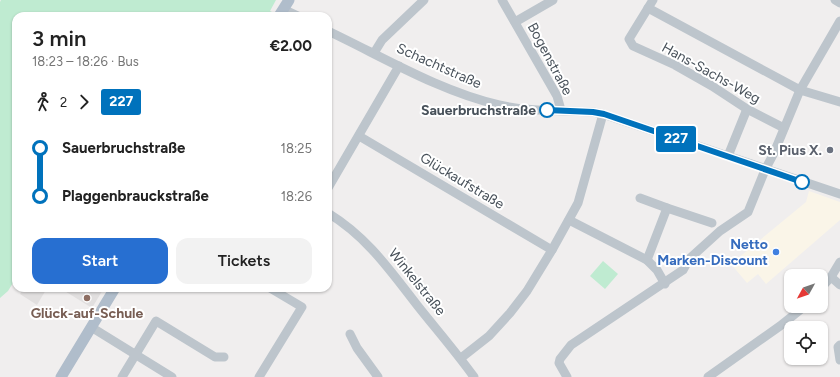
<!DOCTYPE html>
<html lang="en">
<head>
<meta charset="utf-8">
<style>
  :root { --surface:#fff; --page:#f2f2f2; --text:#222; --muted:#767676; --accent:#276fd1 }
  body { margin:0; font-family:Figtree,sans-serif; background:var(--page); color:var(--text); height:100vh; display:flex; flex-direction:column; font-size:15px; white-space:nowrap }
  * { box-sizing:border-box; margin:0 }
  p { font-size:13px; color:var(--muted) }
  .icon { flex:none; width:22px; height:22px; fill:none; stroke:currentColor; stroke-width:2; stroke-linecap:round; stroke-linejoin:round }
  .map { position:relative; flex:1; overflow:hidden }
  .drawer { position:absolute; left:12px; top:12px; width:320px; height:280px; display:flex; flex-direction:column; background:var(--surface); border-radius:12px; box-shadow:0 1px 3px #0004 }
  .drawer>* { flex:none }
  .badge { padding:0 8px; border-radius:3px; font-size:14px; line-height:26px }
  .needle { width:26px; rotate:230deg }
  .fabs { position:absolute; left:784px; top:269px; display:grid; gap:8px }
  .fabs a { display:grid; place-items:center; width:44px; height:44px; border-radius:8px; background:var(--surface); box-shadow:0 1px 3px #0004; font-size:20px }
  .map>.badge { position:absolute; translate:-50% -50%; box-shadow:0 0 0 2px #fff }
  .legs { display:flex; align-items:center; gap:6px; height:44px; padding:0 20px; font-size:13px }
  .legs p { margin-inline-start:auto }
  .overview { display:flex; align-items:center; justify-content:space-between; height:68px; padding:0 20px }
  h1 { font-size:22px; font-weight:600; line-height:30px }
  .cta { display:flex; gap:8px; margin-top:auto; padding:8px 20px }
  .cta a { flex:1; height:46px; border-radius:12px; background:var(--accent); color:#fff; font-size:16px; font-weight:600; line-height:46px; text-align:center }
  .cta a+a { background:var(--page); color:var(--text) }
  ul { padding:0 20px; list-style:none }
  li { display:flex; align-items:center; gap:14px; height:48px; font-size:15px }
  li i { display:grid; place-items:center; width:6px; height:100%; margin:0 5px; background:currentColor }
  li i::after { content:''; width:10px; height:10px; margin:-5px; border:3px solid; border-radius:50%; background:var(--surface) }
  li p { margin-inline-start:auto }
  li:first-child i { background:linear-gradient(#0000 50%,currentColor 0) }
  li:last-child i { background:linear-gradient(currentColor 50%,#0000 0) }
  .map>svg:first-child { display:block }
  .commercial { fill:#faf5e8 }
  .education { fill:#e1dfdf }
  .green { fill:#bfebd1 }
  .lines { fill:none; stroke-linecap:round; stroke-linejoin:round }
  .minor { stroke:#bdc5cc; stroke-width:9 }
  .major { stroke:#b0bdcb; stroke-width:11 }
  .line-1-casing { stroke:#fff; stroke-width:9 }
  .line-1 { stroke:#0072bc; stroke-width:6 }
  .stop-1-dot { fill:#fff; stroke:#0072bc; stroke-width:2 }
  .worship-dot { fill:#6b7280; stroke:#fff; stroke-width:1.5 }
  .shop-dot { fill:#3f7fe0; stroke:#fff; stroke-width:1.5 }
  .education-dot { fill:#8d6e63; stroke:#fff; stroke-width:1.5 }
  .labels { text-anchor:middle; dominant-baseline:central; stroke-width:4; stroke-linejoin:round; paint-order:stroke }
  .street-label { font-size:14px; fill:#48515a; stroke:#fff }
  .stop-label { font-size:14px; font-weight:bold; fill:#48515a; stroke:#fff; text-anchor:end }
  .worship-label { font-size:14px; font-weight:bold; fill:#5b616d; stroke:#fff; text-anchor:end }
  .shop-label { font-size:14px; font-weight:bold; fill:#366cbe; stroke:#fff; text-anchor:end }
  .education-label { font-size:14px; font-weight:bold; fill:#785e54; stroke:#fff }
</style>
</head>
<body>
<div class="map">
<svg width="840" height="377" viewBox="0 0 840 377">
  <rect width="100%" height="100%" fill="#f0eeee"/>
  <polygon class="commercial" points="809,191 840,202 840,220 766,284 758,274 747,283 731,264 806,202"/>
  <g class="education">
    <polygon points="23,288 47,288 37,305 20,294"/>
    <polygon points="60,288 104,288 92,308"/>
  </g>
  <g class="green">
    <polygon points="1,0 276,0 270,11 272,12 269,16 16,16 16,278 8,291 0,298 0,2"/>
    <polygon points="603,261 618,274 605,289 590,276"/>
  </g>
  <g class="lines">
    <g class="minor">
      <polyline points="502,0 557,96 561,110"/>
      <polyline points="653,0 629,39 633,46 675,65 712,86 747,109 784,128"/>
      <polyline points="835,0 840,3"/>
      <polyline points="648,8 800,90 840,102"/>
      <polyline points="283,9 298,16"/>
      <polyline points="515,22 553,0"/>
      <path d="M328,31C383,57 439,91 499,105C529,112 562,110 593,112L603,114L840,194"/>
      <polyline points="374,53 382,40 424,0"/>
      <polyline points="359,136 552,250"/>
      <polyline points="728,156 747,109"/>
      <polyline points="328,188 399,66"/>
      <polyline points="640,198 667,208 647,260"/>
      <polyline points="667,208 712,223"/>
      <path d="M328,213C367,237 389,269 417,305C436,329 456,352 474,377"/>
      <polyline points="569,220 647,260 657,270 665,284"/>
      <polyline points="831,277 840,285"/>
      <polyline points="821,288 831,277 840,262"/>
      <polyline points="91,327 172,377"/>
      <polyline points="350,334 357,348 378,377"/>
      <polyline points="840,345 838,347 840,360"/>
      <polyline points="461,358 489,336 510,313 527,291 552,250 578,203 603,114"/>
      <polyline points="122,377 156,321 215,357 224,357"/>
      <polyline points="259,377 302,307 270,288"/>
      <polyline points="567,377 559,363 560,359 571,345 683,270 689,259 720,231 748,212 765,170 774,153 800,90 840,21"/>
      <polyline points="708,377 780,326 805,306"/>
    </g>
    <g class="major">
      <polyline points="279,16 289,0"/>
      <polyline points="61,377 115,288"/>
    </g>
  </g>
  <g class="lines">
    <g class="line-1-casing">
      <polyline id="line-1" points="547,110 593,112 604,114 802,182"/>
    </g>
    <use href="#line-1" class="line-1"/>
  </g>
  <g class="stop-1-dot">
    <circle cx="547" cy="110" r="7"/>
    <circle cx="802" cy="182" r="7"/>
  </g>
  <circle class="worship-dot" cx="830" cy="150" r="4"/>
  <circle class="shop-dot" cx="776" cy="252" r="4"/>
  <circle class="education-dot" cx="87" cy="298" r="4"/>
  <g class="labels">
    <g class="street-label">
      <text transform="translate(550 59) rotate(62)">Bogenstraße</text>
      <text transform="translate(439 66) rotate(24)">Schachtstraße</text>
      <text transform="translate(711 73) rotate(29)">Hans-Sachs-Weg</text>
      <text transform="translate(462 181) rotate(31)">Glückaufstraße</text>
      <text transform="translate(417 282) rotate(51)">Winkelstraße</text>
    </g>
    <g class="stop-label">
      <text x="536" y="110">Sauerbruchstraße</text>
    </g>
    <g class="worship-label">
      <text x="822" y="150">St. Pius X.</text>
    </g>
    <g class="shop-label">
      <text x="768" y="244">Netto<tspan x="768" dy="16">Marken-Discount</tspan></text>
    </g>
    <g class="education-label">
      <text x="87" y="313">Glück-auf-Schule</text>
    </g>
  </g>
</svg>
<div class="fabs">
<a><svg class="needle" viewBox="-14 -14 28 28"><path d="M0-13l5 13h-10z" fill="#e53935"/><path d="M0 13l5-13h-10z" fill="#767676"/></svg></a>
<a><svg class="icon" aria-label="locate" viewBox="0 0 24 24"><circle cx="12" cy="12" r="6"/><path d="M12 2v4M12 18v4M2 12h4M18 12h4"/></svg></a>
</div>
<b class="badge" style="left:676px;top:139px;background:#0072bc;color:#fff">227</b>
<section class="drawer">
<div class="overview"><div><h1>3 min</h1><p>18:23 – 18:26 · Bus</p></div><b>€2.00</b></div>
<div class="legs"><svg class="icon" aria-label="walk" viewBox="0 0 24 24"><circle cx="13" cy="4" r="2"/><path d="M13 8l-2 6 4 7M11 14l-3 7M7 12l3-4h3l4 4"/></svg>2<svg class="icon" aria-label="forward" viewBox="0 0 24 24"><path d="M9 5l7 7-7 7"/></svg><b class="badge" style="background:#0072bc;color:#fff">227</b></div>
<ul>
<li><i style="color:#0072bc"></i><b>Sauerbruchstraße</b><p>18:25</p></li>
<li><i style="color:#0072bc"></i><b>Plaggenbrauckstraße</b><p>18:26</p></li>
</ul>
<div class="cta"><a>Start</a><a>Tickets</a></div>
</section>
</div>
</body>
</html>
